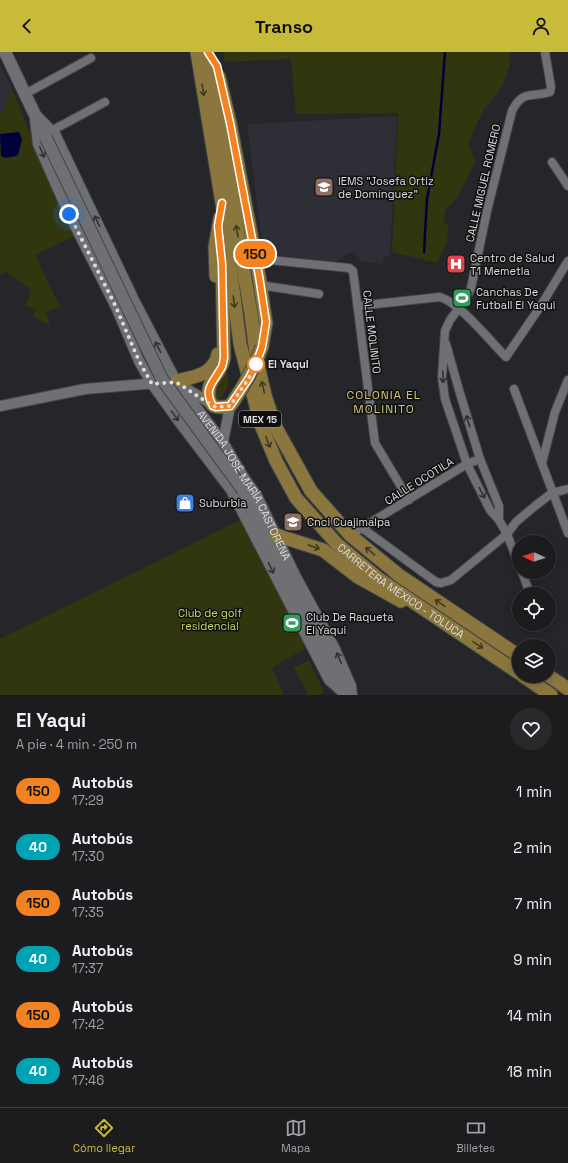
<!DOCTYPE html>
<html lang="es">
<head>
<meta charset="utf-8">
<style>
  :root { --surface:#1c1c1f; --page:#29292c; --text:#f1f3f6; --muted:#a0a1a4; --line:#3a3a3d; --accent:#c9bb3a }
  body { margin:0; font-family:"Space Grotesk",sans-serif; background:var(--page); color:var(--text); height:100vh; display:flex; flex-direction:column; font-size:15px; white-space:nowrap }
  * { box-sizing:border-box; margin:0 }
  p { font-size:13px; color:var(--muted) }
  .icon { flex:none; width:22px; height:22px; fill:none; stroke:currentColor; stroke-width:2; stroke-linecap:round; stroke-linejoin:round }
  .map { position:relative; height:643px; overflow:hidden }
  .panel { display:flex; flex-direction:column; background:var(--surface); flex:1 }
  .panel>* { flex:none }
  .badge { padding:0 8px; border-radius:13px; font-size:14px; line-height:26px }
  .needle { width:26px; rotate:274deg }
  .buttons { position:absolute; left:512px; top:483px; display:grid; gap:8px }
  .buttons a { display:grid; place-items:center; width:44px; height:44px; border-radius:50%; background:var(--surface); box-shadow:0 2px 10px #0003,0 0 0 1px var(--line); font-size:20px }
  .you { position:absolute; width:20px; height:20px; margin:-10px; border:3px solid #fff; border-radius:50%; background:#1a73e8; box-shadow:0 0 0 6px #1a73e833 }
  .map>.badge { position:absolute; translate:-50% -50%; box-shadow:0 0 0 2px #fff }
  .round { display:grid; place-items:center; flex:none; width:42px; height:42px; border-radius:21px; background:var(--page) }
  .head { display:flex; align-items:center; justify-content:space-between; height:68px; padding:0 16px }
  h1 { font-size:19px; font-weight:600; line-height:30px }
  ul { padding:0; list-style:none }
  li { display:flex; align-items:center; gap:12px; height:56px; padding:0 16px }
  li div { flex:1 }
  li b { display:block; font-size:15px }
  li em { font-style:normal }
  li .badge { min-width:44px; font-weight:700; text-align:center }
  header { display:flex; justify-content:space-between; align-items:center; height:52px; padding:0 16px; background:var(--accent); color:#111; font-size:18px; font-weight:600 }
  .dock { display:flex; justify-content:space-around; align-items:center; height:56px; border-top:1px solid var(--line); background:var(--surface); font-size:11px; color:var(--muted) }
  .dock a { display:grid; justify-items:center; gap:2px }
  .dock .active { color:var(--accent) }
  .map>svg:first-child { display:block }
  .built { fill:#2d2e36 }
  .green { fill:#32360e }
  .water { fill:#00003a }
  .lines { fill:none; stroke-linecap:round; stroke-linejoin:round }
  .stream { stroke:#00003a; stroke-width:2.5 }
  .minor-casing { stroke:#444547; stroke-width:10 }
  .tertiary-casing { stroke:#444547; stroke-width:12 }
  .secondary-casing { stroke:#444547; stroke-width:14 }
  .primary-casing { stroke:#444547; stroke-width:15 }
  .minor { stroke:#6f7073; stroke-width:8 }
  .tertiary { stroke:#6f7073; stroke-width:10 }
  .secondary { stroke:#6f7073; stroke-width:12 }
  .primary { stroke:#8b773d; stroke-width:13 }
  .secondary-bridge-casing { stroke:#444547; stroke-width:14; stroke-linecap:butt }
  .primary-bridge-casing { stroke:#444547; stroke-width:15; stroke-linecap:butt }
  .secondary-bridge { stroke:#6f7073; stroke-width:12 }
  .primary-bridge { stroke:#8b773d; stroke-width:13 }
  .oneway { stroke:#413922 }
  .oneway2 { stroke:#313133 }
  .line-casing { stroke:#fff; stroke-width:9 }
  .line { stroke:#f58220; stroke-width:6 }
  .walk { stroke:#dcdddf; stroke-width:4; stroke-dasharray:0 7.2 }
  .stop-dot { fill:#fff; stroke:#f58220; stroke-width:2 }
  .labels { text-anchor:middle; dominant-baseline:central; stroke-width:3; stroke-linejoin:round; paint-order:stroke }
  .shield { fill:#0f0f10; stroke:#9e9fa1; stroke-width:1 }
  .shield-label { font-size:10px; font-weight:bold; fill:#dcdddf }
  .poi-label { font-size:11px; fill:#dcdddf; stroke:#0f0f10; text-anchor:start }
  .street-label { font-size:11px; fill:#dcdddf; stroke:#0f0f10 }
  .stop-label { font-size:11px; font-weight:bold; fill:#dcdddf; stroke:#0f0f10; text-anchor:start }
  .park-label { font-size:11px; fill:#cbd761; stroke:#0f0f10 }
  .neighbourhood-label { font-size:12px; letter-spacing:1px; fill:#cfc678; stroke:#0f0f10 }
</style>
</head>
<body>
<header><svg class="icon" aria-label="back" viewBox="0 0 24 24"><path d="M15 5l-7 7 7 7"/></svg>Transo<svg class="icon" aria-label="person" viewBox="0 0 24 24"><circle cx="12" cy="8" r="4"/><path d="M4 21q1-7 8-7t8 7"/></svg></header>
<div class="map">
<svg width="568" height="643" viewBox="0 0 568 643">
  <rect width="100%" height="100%" fill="#252629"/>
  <g class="built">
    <polygon points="0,12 12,37 0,65"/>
    <polygon points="397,64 390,204 386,204 382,212 362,210 353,199 335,210 263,201 247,72"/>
  </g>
  <g class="green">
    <polygon points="223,0 509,0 510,12 502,35 484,57 468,91 475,110 456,147 446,157 443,168 448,174 447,191 437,211 392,200 398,61 296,62 291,7 225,10"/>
    <polygon points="12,37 42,111 75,184 35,203 60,255 46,260 50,273 33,265 36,258 26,253 31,237 5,219 3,223 0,221 0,65"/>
    <polygon points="225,307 229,332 220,348 213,348 207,331"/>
    <polygon points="242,467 309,594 272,616 284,643 0,643 0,587"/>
    <polygon points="309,608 324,640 318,643 308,643 294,615"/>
  </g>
  <path class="water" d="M19,80L22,88L18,103C13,105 6,107 1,104L0,82Z"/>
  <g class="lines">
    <polyline class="stream" points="424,200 427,147 439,82 445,0"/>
    <g class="minor-casing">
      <g id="minor">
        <polyline points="25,42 91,6"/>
        <polyline points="53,78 105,50"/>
        <polyline points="552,110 568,134"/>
        <polyline points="260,207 349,216 353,219 375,391 409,448"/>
        <polyline points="266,234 319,242"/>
        <path d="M358,254L440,245C460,251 490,289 506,305L540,255L568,209"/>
        <polyline points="446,292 459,338 480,407 499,454 499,468"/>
        <polyline points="514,337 568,481"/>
        <polyline points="542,411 555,360 568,328"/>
        <polyline points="362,476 436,530 441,531 451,528 507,482 516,470 535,454 552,441 568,437"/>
        <polyline points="350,483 467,412 480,407"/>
        <path d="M519,513L507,482L499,468L490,458L467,412L445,347L442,325L445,279L450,268L467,245L471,236L487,159L512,59C523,37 531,46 550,40L551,35L545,0"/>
        <polyline points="522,520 530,542"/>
      </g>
    </g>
    <g class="tertiary-casing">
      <g id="tertiary">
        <path id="s1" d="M36,63L55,82L134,248L176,329L223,390L243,424L257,444L296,525L334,595L351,634L352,643"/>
        <polyline points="35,67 38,92 69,162 116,255 139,309 152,332 180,371 231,438 329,628 346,643"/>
        <polyline points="184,335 213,353"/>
        <polyline points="0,354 85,337 158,331"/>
        <polyline points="223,390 230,354"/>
      </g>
    </g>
    <g class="secondary-casing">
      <g id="secondary">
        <polyline points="5,0 46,86"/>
        <polyline points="243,438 336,620 349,643"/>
      </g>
    </g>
    <g class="primary-casing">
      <g id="primary">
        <path id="s2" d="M197,0L222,151L240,292L261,373L276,409L296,446L337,492L379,527L519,621"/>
        <polyline points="207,0 251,262 257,309 265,343 275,374 311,439 350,483 400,524 519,604"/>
        <polyline points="219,25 230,71 259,224 266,271 262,295"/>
        <path d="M222,214L224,306C221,320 216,320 211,331C208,337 207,350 214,354C218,356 225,355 230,354L235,347"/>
        <polyline points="216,224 215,195 220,166"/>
        <path d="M176,329C194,325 214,323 218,302"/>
        <polyline points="276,483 323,498 358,525 401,549"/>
        <polyline points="523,624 551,643"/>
        <polyline points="549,624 568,637"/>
      </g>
    </g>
    <use href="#minor" class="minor"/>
    <use href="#tertiary" class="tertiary"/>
    <use href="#secondary" class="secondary"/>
    <use href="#primary" class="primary"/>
    <g class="secondary-bridge-casing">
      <polyline id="secondary-bridge" points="46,86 162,327 243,438"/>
    </g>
    <g class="primary-bridge-casing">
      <path id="primary-bridge" d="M235,347C246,330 255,314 262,295"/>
    </g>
    <use href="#secondary-bridge" class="secondary-bridge"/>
    <use href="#primary-bridge" class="primary-bridge"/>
  </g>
  <defs><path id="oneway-shaft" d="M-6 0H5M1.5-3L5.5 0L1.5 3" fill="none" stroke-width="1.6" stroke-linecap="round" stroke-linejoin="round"/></defs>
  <g class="oneway">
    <use href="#oneway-shaft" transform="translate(203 38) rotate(81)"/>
    <use href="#oneway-shaft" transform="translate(237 179) rotate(-100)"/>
    <use href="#oneway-shaft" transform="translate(234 250) rotate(83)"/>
    <use href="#oneway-shaft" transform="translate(263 335) rotate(-103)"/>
    <use href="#oneway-shaft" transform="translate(268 390) rotate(69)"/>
    <use href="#oneway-shaft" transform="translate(314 495) rotate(19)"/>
    <use href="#oneway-shaft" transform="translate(370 499) rotate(-141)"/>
    <use href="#oneway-shaft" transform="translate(440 551) rotate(-146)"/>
    <use href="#oneway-shaft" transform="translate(478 593) rotate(34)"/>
  </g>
  <g class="oneway2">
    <use href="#oneway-shaft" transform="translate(42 100) rotate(66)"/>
    <use href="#oneway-shaft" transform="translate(97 169) rotate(-116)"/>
    <use href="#oneway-shaft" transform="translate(158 295) rotate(-117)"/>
    <use href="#oneway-shaft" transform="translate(443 325) rotate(88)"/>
    <use href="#oneway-shaft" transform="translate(175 364) rotate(55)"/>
    <use href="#oneway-shaft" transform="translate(468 369) rotate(-107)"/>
    <use href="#oneway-shaft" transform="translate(482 441) rotate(63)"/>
    <use href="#oneway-shaft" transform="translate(271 516) rotate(64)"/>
    <use href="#oneway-shaft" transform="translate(339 606) rotate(-114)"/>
  </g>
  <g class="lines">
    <g class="line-casing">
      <path id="line" d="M208,0L217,14L230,71L259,224L266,270L262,295L256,312L249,326L230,354L216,355L213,354C203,337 213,331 220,318C223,315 223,310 224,306L222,212L218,174L222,151"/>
    </g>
    <use href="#line" class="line"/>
    <polyline class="walk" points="69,162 115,253 139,309 152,332 176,330 213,354 216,355 230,354 249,326 256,312"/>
  </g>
  <defs>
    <g id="school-square" transform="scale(1)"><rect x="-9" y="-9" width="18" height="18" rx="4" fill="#8d6e63" stroke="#0f0f10"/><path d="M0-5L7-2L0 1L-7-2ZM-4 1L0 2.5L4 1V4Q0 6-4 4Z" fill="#fff"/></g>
    <g id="hospital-square" transform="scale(1)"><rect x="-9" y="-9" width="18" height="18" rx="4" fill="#e0444e" stroke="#0f0f10"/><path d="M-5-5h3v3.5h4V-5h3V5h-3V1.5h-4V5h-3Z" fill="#fff"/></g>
    <g id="stadium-square" transform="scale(1)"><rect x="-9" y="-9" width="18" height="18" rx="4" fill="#2e9e5b" stroke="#0f0f10"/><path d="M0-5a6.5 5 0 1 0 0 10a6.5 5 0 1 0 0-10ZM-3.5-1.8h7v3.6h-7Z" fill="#fff"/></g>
    <g id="shop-square" transform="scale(1)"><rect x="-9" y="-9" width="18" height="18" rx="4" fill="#3f7fe0" stroke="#0f0f10"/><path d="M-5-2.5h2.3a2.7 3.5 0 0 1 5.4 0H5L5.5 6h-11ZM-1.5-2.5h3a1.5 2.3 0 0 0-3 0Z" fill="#fff"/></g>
    <g id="university-square" transform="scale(1)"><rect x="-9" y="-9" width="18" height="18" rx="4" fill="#8d6e63" stroke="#0f0f10"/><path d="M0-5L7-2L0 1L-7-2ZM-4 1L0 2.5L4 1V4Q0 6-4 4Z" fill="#fff"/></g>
  </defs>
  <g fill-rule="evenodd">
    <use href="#school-square" x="324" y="135"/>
    <use href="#hospital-square" x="456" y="212"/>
    <use href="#stadium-square" x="462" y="246"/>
    <use href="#shop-square" x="185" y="451"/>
    <use href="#university-square" x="293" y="470"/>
    <use href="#stadium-square" x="292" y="571"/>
  </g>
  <circle class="stop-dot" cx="256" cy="312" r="8"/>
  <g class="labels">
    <rect class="shield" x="239" y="359" width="42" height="16" rx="3"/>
    <g class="shield-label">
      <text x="260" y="367">MEX 15</text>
    </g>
    <g class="poi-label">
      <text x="338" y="129">IEMS "Josefa Ortiz<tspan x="338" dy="13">de Domínguez"</tspan></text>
      <text x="470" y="206">Centro de Salud<tspan x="470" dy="13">T1 Memetla</tspan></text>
      <text x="476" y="240">Canchas De<tspan x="476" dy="13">Futball El Yaqui</tspan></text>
      <text x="199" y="451">Suburbia</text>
      <text x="307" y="470">Cnci Cuajimalpa</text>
      <text x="306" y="565">Club De Raqueta<tspan x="306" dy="13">El Yaqui</tspan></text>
    </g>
    <g class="street-label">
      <text transform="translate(483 131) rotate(-77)">CALLE MIGUEL ROMERO</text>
      <text transform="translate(372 280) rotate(83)">CALLE MOLINITO</text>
      <text transform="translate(419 429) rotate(-32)">CALLE OCOTILA</text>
      <text stroke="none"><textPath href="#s1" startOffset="427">AVENIDA JOSÉ MARÍA CASTORENA</textPath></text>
      <text stroke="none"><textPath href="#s2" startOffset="601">CARRETERA MÉXICO - TOLUCA</textPath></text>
    </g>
    <g class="stop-label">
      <text x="268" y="312">El Yaqui</text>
    </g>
    <g class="park-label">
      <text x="210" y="561">Club de golf<tspan x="210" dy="13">residencial</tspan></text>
    </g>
    <g class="neighbourhood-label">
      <text x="384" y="343">COLONIA EL<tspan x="384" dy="14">MOLINITO</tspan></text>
    </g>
  </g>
</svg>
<div class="buttons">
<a><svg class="needle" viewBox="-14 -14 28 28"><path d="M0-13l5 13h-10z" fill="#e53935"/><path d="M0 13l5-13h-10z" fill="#a0a1a4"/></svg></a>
<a><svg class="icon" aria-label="locate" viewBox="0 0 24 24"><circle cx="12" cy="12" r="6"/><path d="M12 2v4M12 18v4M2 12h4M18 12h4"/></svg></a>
<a><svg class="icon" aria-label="layers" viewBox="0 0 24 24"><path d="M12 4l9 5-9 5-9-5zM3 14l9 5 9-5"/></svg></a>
</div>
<div class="you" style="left:69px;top:162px"></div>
<b class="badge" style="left:255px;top:202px;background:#f58220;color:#111">150</b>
</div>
<section class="panel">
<div class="head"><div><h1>El Yaqui</h1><p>A pie · 4 min · 250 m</p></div><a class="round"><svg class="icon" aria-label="heart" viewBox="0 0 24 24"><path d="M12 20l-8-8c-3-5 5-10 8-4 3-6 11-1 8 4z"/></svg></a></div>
<ul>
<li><span class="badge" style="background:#f58220;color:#111">150</span><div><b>Autobús</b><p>17:29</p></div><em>1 min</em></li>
<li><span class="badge" style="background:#00a3b4;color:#fff">40</span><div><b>Autobús</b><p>17:30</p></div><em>2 min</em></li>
<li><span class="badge" style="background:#f58220;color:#111">150</span><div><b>Autobús</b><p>17:35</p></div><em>7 min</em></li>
<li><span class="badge" style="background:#00a3b4;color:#fff">40</span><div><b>Autobús</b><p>17:37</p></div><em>9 min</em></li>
<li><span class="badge" style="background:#f58220;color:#111">150</span><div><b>Autobús</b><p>17:42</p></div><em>14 min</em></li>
<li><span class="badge" style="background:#00a3b4;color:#fff">40</span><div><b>Autobús</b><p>17:46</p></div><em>18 min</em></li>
</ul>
</section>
<nav class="dock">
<a class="active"><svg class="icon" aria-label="directions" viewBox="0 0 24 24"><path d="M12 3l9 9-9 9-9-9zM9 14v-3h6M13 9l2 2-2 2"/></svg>Cómo llegar</a>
<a><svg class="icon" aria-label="map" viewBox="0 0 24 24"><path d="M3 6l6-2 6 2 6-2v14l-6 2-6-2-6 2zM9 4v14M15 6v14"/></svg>Mapa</a>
<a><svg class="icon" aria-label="tickets" viewBox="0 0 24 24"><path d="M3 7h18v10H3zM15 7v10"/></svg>Billetes</a>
</nav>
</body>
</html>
